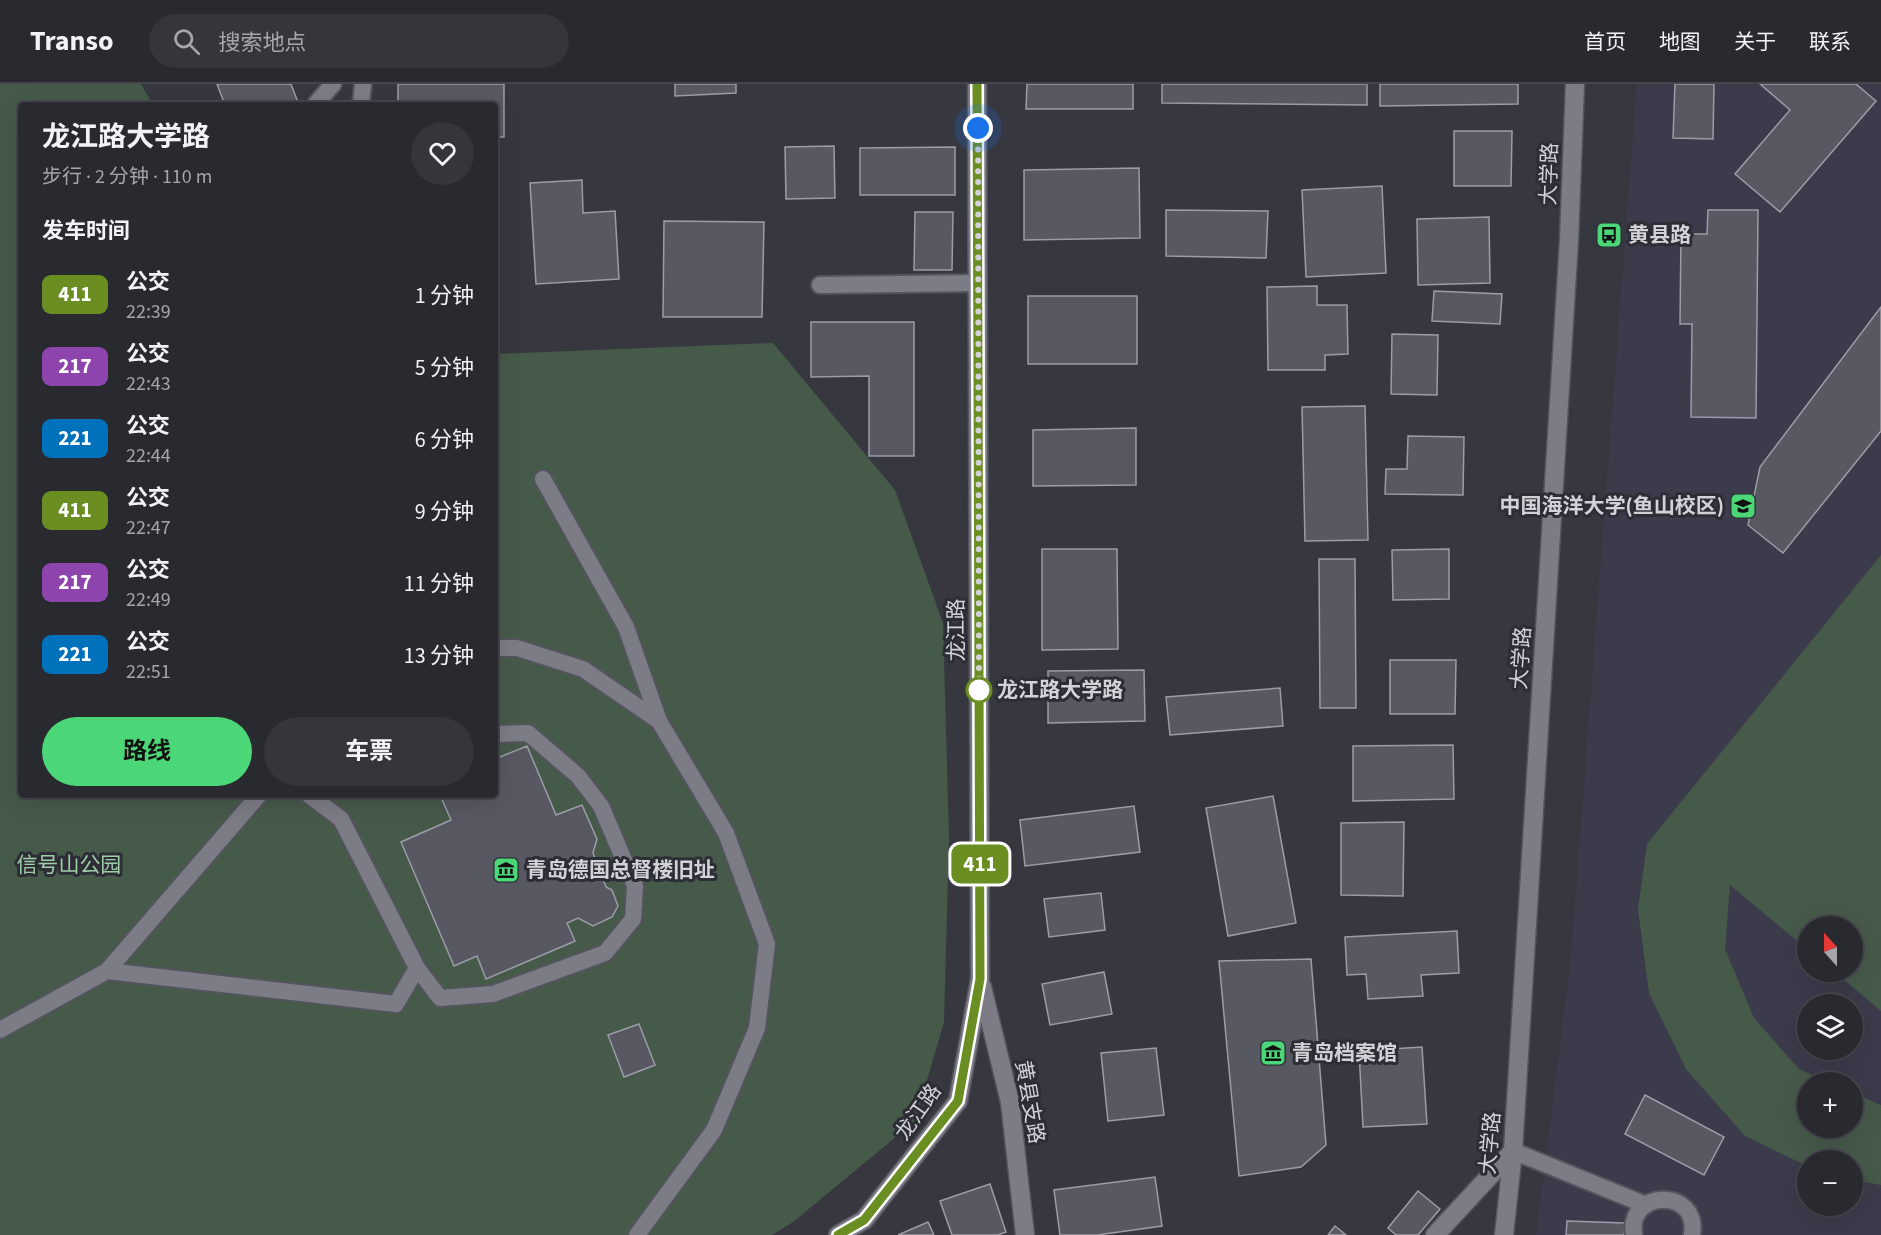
<!DOCTYPE html>
<html lang="zh">
<head>
<meta charset="utf-8">
<style>
  :root { --surface:#292930; --page:#35353c; --text:#f1f3f6; --muted:#a5a6ab; --line:#45454c; --accent:#4bd677 }
  body { margin:0; font-family:"Source Sans 3","Noto Sans SC",sans-serif; background:var(--page); color:var(--text); height:100vh; display:flex; flex-direction:column; font-size:22px; white-space:nowrap }
  * { box-sizing:border-box; margin:0 }
  p { font-size:20px; color:var(--muted) }
  .icon { flex:none; width:33px; height:33px; fill:none; stroke:currentColor; stroke-width:2; stroke-linecap:round; stroke-linejoin:round }
  .map { position:relative; flex:1; overflow:hidden }
  .drawer { position:absolute; left:18px; top:18px; width:480px; height:696px; display:flex; flex-direction:column; background:var(--surface); border-radius:6px; box-shadow:0 6px 24px #0002,0 0 0 2px var(--line) }
  .drawer>* { flex:none }
  .badge { padding:0 12px; border-radius:9px; font-size:21px; line-height:39px }
  .needle { width:39px; rotate:339deg }
  .controls { position:absolute; left:1797px; top:832px; display:grid; gap:12px }
  .controls a { display:grid; place-items:center; width:66px; height:66px; border-radius:50%; background:var(--surface); box-shadow:0 6px 24px #0002,0 0 0 2px var(--line); font-size:30px }
  .you { position:absolute; width:30px; height:30px; margin:-15px; border:4px solid #fff; border-radius:50%; background:#1a73e8; box-shadow:0 0 0 9px #1a73e833 }
  .map>.badge { position:absolute; translate:-50% -50%; box-shadow:0 0 0 3px #fff }
  h2 { padding:0 24px; font-size:22px; line-height:54px }
  .round { display:grid; place-items:center; flex:none; width:63px; height:63px; border-radius:32px; background:var(--page) }
  .head { display:flex; align-items:center; justify-content:space-between; height:102px; padding:0 24px }
  h1 { font-size:28px; font-weight:700; line-height:45px }
  .cta { display:flex; gap:12px; margin-top:auto; padding:12px 24px }
  .cta a { flex:1; height:69px; border-radius:36px; background:var(--accent); color:#111; font-size:24px; font-weight:700; line-height:69px; text-align:center }
  .cta a+a { background:var(--page); color:var(--text) }
  ul { padding:0; list-style:none }
  li { display:flex; align-items:center; gap:18px; height:72px; padding:0 24px }
  li div { flex:1 }
  li b { display:block; font-size:22px }
  li em { font-style:normal }
  li .badge { min-width:66px; font-weight:700; text-align:center }
  header { display:flex; align-items:center; gap:36px; box-sizing:border-box; height:84px; padding:0 30px; background:var(--surface); border-bottom:2px solid var(--line) }
  header strong { font-size:28px }
  nav { display:flex; gap:33px; margin-inline-start:auto; font-size:21px }
  .search { width:420px; height:54px; background:var(--page); display:flex; align-items:center; gap:15px; box-sizing:border-box; padding:0 21px; border-radius:33px; color:var(--muted); font-size:22px }
  .map>svg:first-child { display:block }
  .built { fill:#3c3b4b; fill-rule:evenodd }
  .green { fill:#465a4a }
  .building { fill:#585862; stroke:#9c9ca8; stroke-width:1.5 }
  .lines { fill:none; stroke-linecap:round; stroke-linejoin:round }
  .lane-casing { stroke:#54545c; stroke-width:20 }
  .street-casing { stroke:#54545c; stroke-width:21 }
  .secondary-casing { stroke:#54545c; stroke-width:21 }
  .lane { stroke:#7c7c87; stroke-width:16 }
  .street { stroke:#7c7c87; stroke-width:18 }
  .secondary { stroke:#7c7c87; stroke-width:18 }
  .line-casing { stroke:#fff; stroke-width:14 }
  .line { stroke:#6b8e23; stroke-width:9 }
  .walk { stroke:#d1d1d7; stroke-width:6; stroke-dasharray:0 10.8 }
  .stop-dot { fill:#fff; stroke:#6b8e23; stroke-width:3 }
  .labels { text-anchor:middle; dominant-baseline:central; stroke-width:6; stroke-linejoin:round; paint-order:stroke }
  .street-label { font-size:21px; fill:#d1d1d7; stroke:#2d2d36 }
  .poi-label { font-size:21px; font-weight:bold; fill:#d1d1d7; stroke:#2d2d36; text-anchor:start }
  .stop-label { font-size:21px; font-weight:bold; fill:#d1d1d7; stroke:#2d2d36; text-anchor:start }
  .park-label { font-size:21px; fill:#9ecda7; stroke:#2d2d36 }
</style>
</head>
<body>
<header>
<strong>Transo</strong>
<div class="search"><svg class="icon" aria-label="search" viewBox="0 0 24 24"><circle cx="10" cy="10" r="6"/><path d="M15 15l6 6"/></svg>搜索地点</div>
<nav><a>首页</a><a>地图</a><a>关于</a><a>联系</a></nav>
</header>
<div class="map">
<svg width="1881" height="1151" viewBox="0 0 1881 1151">
  <rect width="100%" height="100%" fill="#373740"/>
  <path class="built" d="M1637,0H1881V1151H1536L1571,874ZM1808,843H1852V888H1808ZM1808,921H1852V966H1808ZM1808,999H1852V1044H1808ZM1808,1077H1852V1122H1808Z"/>
  <g class="green">
    <polygon points="0,0 141,0 153,21 21,21 21,711 495,711 495,270 773,259 895,406 943,539 949,754 944,938 915,1037 793,1138 772,1151 0,1151"/>
    <polygon points="1881,471 1881,927 1835,888 1852,888 1852,843 1808,843 1807,865 1730,801 1725,865 1754,934 1799,985 1830,999 1808,999 1808,1044 1852,1044 1853,1009 1881,1021 1881,1101 1853,1096 1852,1077 1808,1077 1807,1082 1745,1052 1686,985 1649,909 1638,825 1647,760"/>
  </g>
  <g class="building">
    <polygon points="217,0 291,0 299,21 225,21"/>
    <polygon points="398,0 504,0 504,53 495,53 495,21 398,21"/>
    <polygon points="675,0 736,0 736,9 675,12"/>
    <polygon points="1027,0 1133,0 1133,25 1026,25"/>
    <polygon points="1162,0 1367,0 1367,21 1162,19"/>
    <polygon points="1380,0 1518,0 1518,20 1380,22"/>
    <polygon points="1675,0 1714,0 1713,55 1673,54"/>
    <polygon points="1760,0 1856,0 1876,17 1780,128 1735,90 1790,26"/>
    <polygon points="1454,47 1512,47 1511,102 1454,102"/>
    <polygon points="834,62 835,114 786,115 785,63"/>
    <polygon points="955,63 955,111 860,111 860,64"/>
    <polygon points="1139,84 1140,154 1024,156 1024,86"/>
    <polygon points="582,96 583,129 615,127 619,195 536,200 530,99"/>
    <polygon points="1382,102 1386,189 1306,193 1302,106"/>
    <polygon points="1166,126 1268,127 1266,174 1166,172"/>
    <polygon points="1708,126 1758,126 1756,334 1691,333 1692,240 1680,240 1681,150 1707,150"/>
    <polygon points="915,128 953,128 952,186 914,186"/>
    <polygon points="1489,133 1490,199 1418,201 1417,135"/>
    <polygon points="664,137 764,138 762,233 663,233"/>
    <polygon points="1317,202 1317,221 1347,221 1348,270 1325,271 1325,286 1268,286 1267,203"/>
    <polygon points="1434,207 1502,210 1500,240 1432,237"/>
    <rect x="1028" y="212" width="109" height="68"/>
    <polygon points="1881,223 1881,347 1783,469 1748,441 1760,383"/>
    <polygon points="811,238 914,238 914,372 869,372 869,292 811,293"/>
    <polygon points="1392,250 1438,251 1437,311 1391,310"/>
    <polygon points="1365,322 1368,456 1305,457 1302,323"/>
    <polygon points="495,329 497,329 495,379"/>
    <polygon points="1136,344 1136,401 1033,402 1033,346"/>
    <polygon points="1408,352 1464,353 1463,411 1385,410 1386,385 1407,385"/>
    <polygon points="1042,465 1117,465 1118,565 1042,566"/>
    <polygon points="1449,465 1449,515 1393,516 1392,466"/>
    <polygon points="1319,475 1355,475 1356,624 1320,624"/>
    <polygon points="1390,576 1456,576 1455,630 1390,630"/>
    <polygon points="1144,586 1145,637 1048,639 1048,587"/>
    <polygon points="1280,604 1283,642 1170,651 1166,613"/>
    <polygon points="1453,661 1454,715 1353,717 1353,662"/>
    <polygon points="527,662 556,731 582,721 597,755 593,769 606,803 612,806 618,822 612,833 593,842 578,834 567,839 575,857 486,895 477,872 454,882 401,758 451,736 441,713 445,711 495,711 495,675"/>
    <polygon points="1273,712 1296,839 1228,852 1206,724"/>
    <polygon points="1134,722 1140,768 1025,782 1020,736"/>
    <polygon points="1404,738 1403,812 1341,811 1341,739"/>
    <polygon points="1101,809 1105,846 1049,853 1044,815"/>
    <polygon points="1457,847 1459,889 1421,891 1423,912 1368,915 1366,890 1347,891 1345,853"/>
    <polygon points="1311,875 1326,1061 1301,1083 1239,1092 1219,877"/>
    <polygon points="1104,888 1112,930 1050,941 1042,900"/>
    <polygon points="639,940 655,981 624,993 608,951"/>
    <polygon points="1422,963 1427,1040 1363,1043 1359,967"/>
    <polygon points="1156,964 1164,1031 1108,1037 1101,969"/>
    <polygon points="1645,1011 1724,1053 1704,1091 1625,1050"/>
    <polygon points="1155,1093 1162,1142 1097,1151 1060,1151 1054,1106"/>
    <polygon points="990,1100 1006,1148 998,1151 952,1151 940,1117"/>
    <polygon points="1418,1107 1440,1125 1418,1151 1396,1151 1388,1144"/>
    <polygon points="1567,1137 1625,1139 1624,1151 1566,1151"/>
    <polygon points="928,1138 934,1151 898,1151"/>
    <polygon points="1335,1142 1346,1151 1328,1151"/>
  </g>
  <g class="lines">
    <g class="lane-casing">
      <g id="lane">
        <polyline points="315,21 333,0"/>
        <polyline points="361,21 363,0"/>
        <polyline points="820,201 978,199"/>
        <polyline points="543,395 626,543 659,637"/>
        <polyline points="495,564 517,564 583,585 659,637 726,749 767,860 757,944 714,1046 637,1151"/>
        <polyline points="309,711 341,735 417,884 440,914 493,910 605,869 633,835 635,802 601,722 578,692 528,649 495,650"/>
        <polyline points="107,887 396,920 417,884"/>
        <polyline points="0,946 107,887 259,711"/>
        <polyline points="1513,1067 1646,1121"/>
        <path d="M1634,1151C1626,1105 1700,1103 1692,1151"/>
      </g>
    </g>
    <g class="street-casing">
      <g id="street">
        <polyline points="982,903 1010,1018 1025,1151"/>
        <polyline points="838,1151 864,1136 958,1017 980,895 977,0"/>
      </g>
    </g>
    <g class="secondary-casing">
      <g id="secondary">
        <polyline points="1435,1151 1513,1067"/>
        <polyline points="1504,1151 1513,1067 1569,156 1575,0"/>
      </g>
    </g>
    <use href="#lane" class="lane"/>
    <use href="#street" class="street"/>
    <use href="#secondary" class="secondary"/>
  </g>
  <g class="lines">
    <g class="line-casing">
      <polyline id="line" points="838,1151 864,1136 958,1017 980,895 977,0"/>
    </g>
    <use href="#line" class="line"/>
    <polyline class="walk" points="978,44 979,612 979,606"/>
  </g>
  <defs>
    <g id="bus-square" transform="scale(1.35)"><rect x="-9" y="-9" width="18" height="18" rx="4" fill="#4bd677" stroke="#2d2d36"/><path d="M-5-6H5V4H4V6H2V4H-2V6H-4V4H-5ZM-3.5-4V0h7V-4ZM-3.5 1.2v1.5H-2V1.2ZM2 1.2v1.5H3.5V1.2Z" fill="#111"/></g>
    <g id="university-square" transform="scale(1.35)"><rect x="-9" y="-9" width="18" height="18" rx="4" fill="#4bd677" stroke="#2d2d36"/><path d="M0-5L7-2L0 1L-7-2ZM-4 1L0 2.5L4 1V4Q0 6-4 4Z" fill="#111"/></g>
    <g id="museum-square" transform="scale(1.35)"><rect x="-9" y="-9" width="18" height="18" rx="4" fill="#4bd677" stroke="#2d2d36"/><path d="M0-6L6-3V-2H-6V-3ZM-5-1h2V3h-2ZM-1-1h2V3h-2ZM3-1h2V3H3ZM-6 4H6V6H-6Z" fill="#111"/></g>
  </defs>
  <g fill-rule="evenodd">
    <use href="#bus-square" x="1609" y="151"/>
    <use href="#university-square" x="1743" y="422"/>
    <use href="#museum-square" x="506" y="786"/>
    <use href="#museum-square" x="1273" y="969"/>
  </g>
  <circle class="stop-dot" cx="979" cy="606" r="12"/>
  <g class="labels">
    <g class="street-label">
      <text transform="translate(1549 90) rotate(-88)">大学路</text>
      <text transform="translate(956 546) rotate(-90)">龙江路</text>
      <text transform="translate(1521 574) rotate(-86)">大学路</text>
      <text transform="translate(1030 1018) rotate(80)">黄县支路</text>
      <text transform="translate(918 1028) rotate(-55)">龙江路</text>
      <text transform="translate(1490 1059) rotate(-85)">大学路</text>
    </g>
    <g class="poi-label">
      <text x="1628" y="151">黄县路</text>
      <text x="1724" y="422" text-anchor="end">中国海洋大学(鱼山校区)</text>
      <text x="526" y="786">青岛德国总督楼旧址</text>
      <text x="1292" y="969">青岛档案馆</text>
    </g>
    <g class="stop-label">
      <text x="997" y="606">龙江路大学路</text>
    </g>
    <g class="park-label">
      <text x="69" y="781">信号山公园</text>
    </g>
  </g>
</svg>
<div class="controls">
<a><svg class="needle" viewBox="-14 -14 28 28"><path d="M0-13l5 13h-10z" fill="#e53935"/><path d="M0 13l5-13h-10z" fill="#a5a6ab"/></svg></a>
<a><svg class="icon" aria-label="layers" viewBox="0 0 24 24"><path d="M12 4l9 5-9 5-9-5zM3 14l9 5 9-5"/></svg></a>
<a>+</a>
<a>−</a>
</div>
<div class="you" style="left:978px;top:44px"></div>
<b class="badge" style="left:980px;top:780px;background:#6b8e23;color:#fff">411</b>
<section class="drawer">
<div class="head"><div><h1>龙江路大学路</h1><p>步行 · 2 分钟 · 110 m</p></div><a class="round"><svg class="icon" aria-label="heart" viewBox="0 0 24 24"><path d="M12 20l-8-8c-3-5 5-10 8-4 3-6 11-1 8 4z"/></svg></a></div>
<h2>发车时间</h2>
<ul>
<li><span class="badge" style="background:#6b8e23;color:#fff">411</span><div><b>公交</b><p>22:39</p></div><em>1 分钟</em></li>
<li><span class="badge" style="background:#8e44ad;color:#fff">217</span><div><b>公交</b><p>22:43</p></div><em>5 分钟</em></li>
<li><span class="badge" style="background:#0072bc;color:#fff">221</span><div><b>公交</b><p>22:44</p></div><em>6 分钟</em></li>
<li><span class="badge" style="background:#6b8e23;color:#fff">411</span><div><b>公交</b><p>22:47</p></div><em>9 分钟</em></li>
<li><span class="badge" style="background:#8e44ad;color:#fff">217</span><div><b>公交</b><p>22:49</p></div><em>11 分钟</em></li>
<li><span class="badge" style="background:#0072bc;color:#fff">221</span><div><b>公交</b><p>22:51</p></div><em>13 分钟</em></li>
</ul>
<div class="cta"><a>路线</a><a>车票</a></div>
</section>
</div>
</body>
</html>
